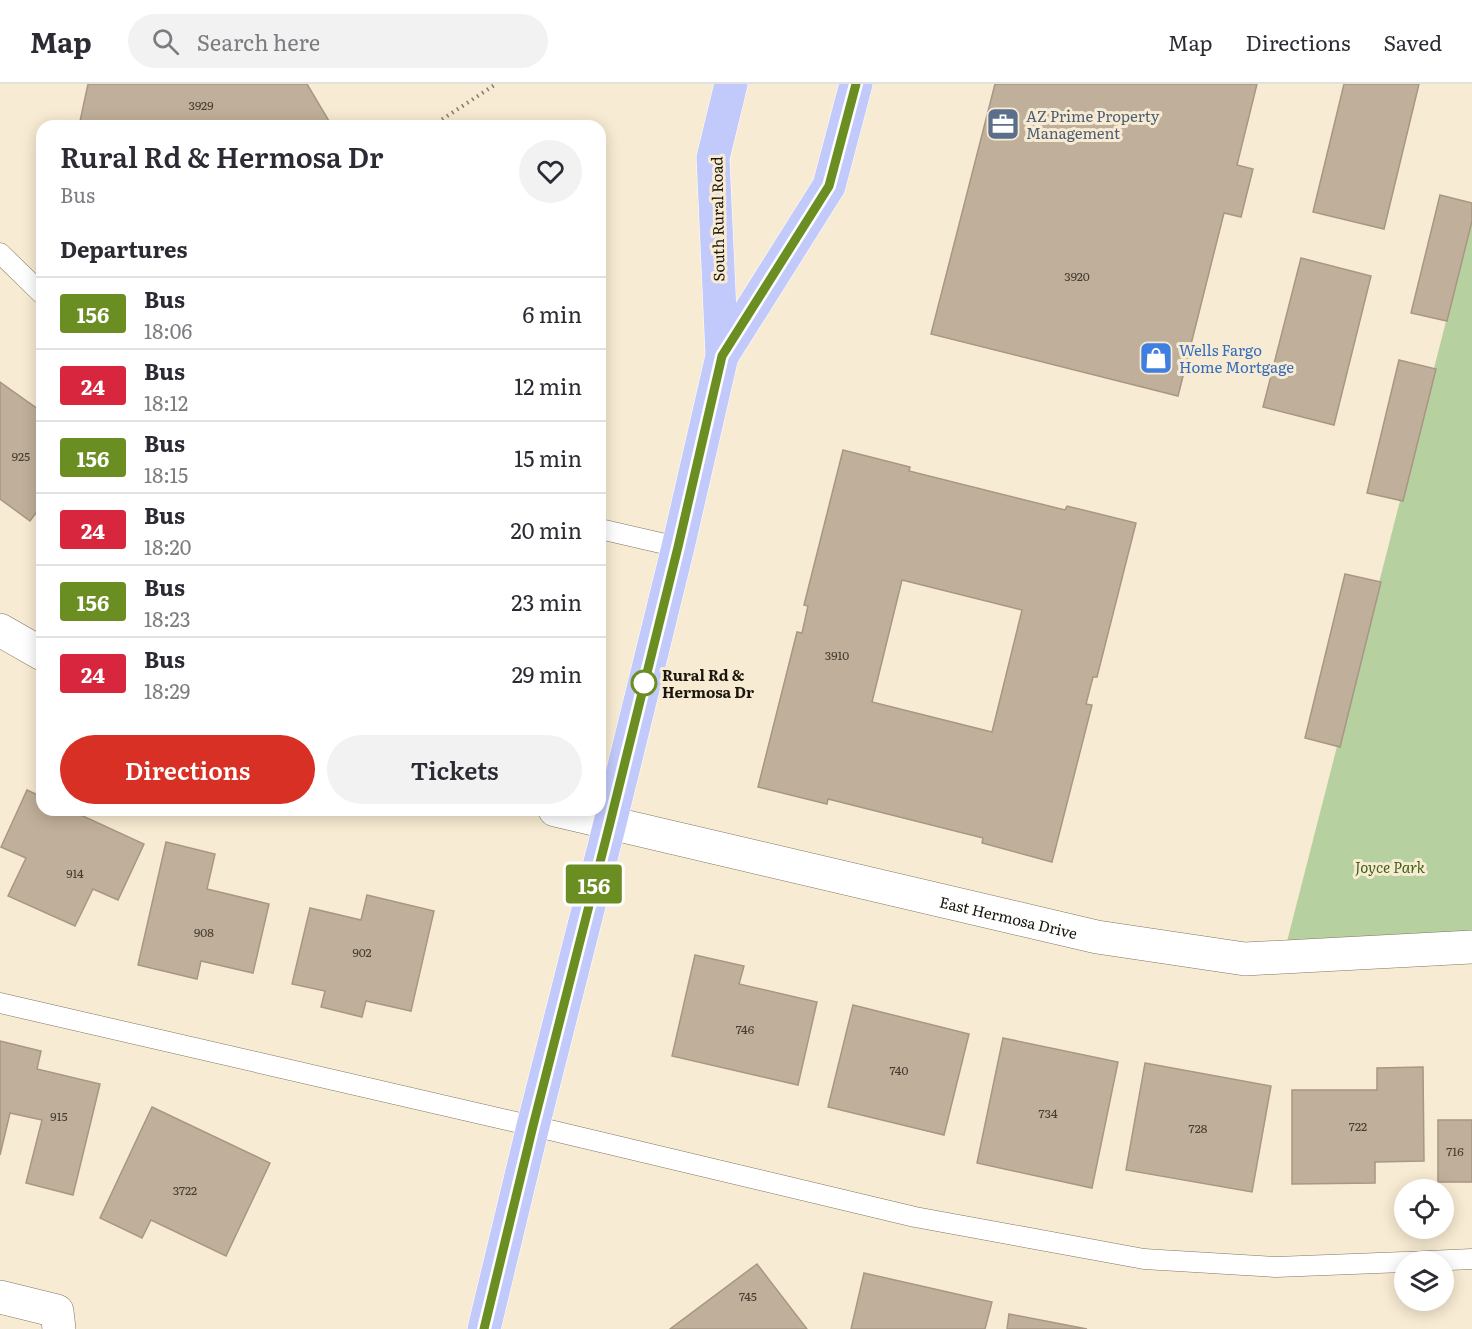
<!DOCTYPE html>
<html lang="en">
<head>
<meta charset="utf-8">
<style>
  :root { --surface:#fff; --page:#f2f2f3; --text:#2b2b33; --muted:#7c7c81; --line:#e1e1e2; --accent:#d93025 }
  body { margin:0; font-family:Literata,serif; background:var(--page); color:var(--text); height:100vh; display:flex; flex-direction:column; font-size:22px; white-space:nowrap }
  * { box-sizing:border-box; margin:0 }
  p { font-size:20px; color:var(--muted) }
  .icon { flex:none; width:33px; height:33px; fill:none; stroke:currentColor; stroke-width:2; stroke-linecap:round; stroke-linejoin:round }
  .map { position:relative; flex:1; overflow:hidden }
  .side { position:absolute; left:36px; top:36px; width:570px; height:696px; display:flex; flex-direction:column; background:var(--surface); border-radius:18px; box-shadow:0 3px 15px #0003 }
  .side>* { flex:none }
  .badge { padding:0 12px; border-radius:4px; font-size:21px; line-height:39px }
  .tools { position:absolute; left:1394px; top:1095px; display:grid; gap:12px }
  .tools a { display:grid; place-items:center; width:60px; height:60px; border-radius:50%; background:var(--surface); box-shadow:0 3px 15px #0003; font-size:30px }
  .map>.badge { position:absolute; translate:-50% -50%; box-shadow:0 0 0 3px #fff }
  h2 { padding:0 24px; font-size:22px; line-height:54px }
  .round { display:grid; place-items:center; flex:none; width:63px; height:63px; border-radius:32px; background:var(--page) }
  .headline { display:flex; align-items:center; justify-content:space-between; height:102px; padding:0 24px }
  h1 { font-size:28px; font-weight:600; line-height:45px }
  .action { display:flex; gap:12px; margin-top:auto; padding:12px 24px }
  .action a { flex:1; height:69px; border-radius:36px; background:var(--accent); color:#fff; font-size:24px; font-weight:600; line-height:69px; text-align:center }
  .action a+a { background:var(--page); color:var(--text) }
  ul { padding:0; list-style:none }
  li { display:flex; align-items:center; gap:18px; height:72px; padding:0 24px; border-top:2px solid var(--line) }
  li div { flex:1 }
  li b { display:block; font-size:22px }
  li em { font-style:normal }
  li .badge { min-width:66px; font-weight:700; text-align:center }
  header { display:flex; align-items:center; gap:36px; box-sizing:border-box; height:84px; padding:0 30px; background:var(--surface); border-bottom:2px solid var(--line) }
  header strong { font-size:28px }
  nav { display:flex; gap:33px; margin-inline-start:auto; font-size:21px }
  .search { width:420px; height:54px; background:var(--page); display:flex; align-items:center; gap:15px; box-sizing:border-box; padding:0 21px; border-radius:33px; color:var(--muted); font-size:22px }
  .map>svg:first-child { display:block }
  .park { fill:#b6d19f }
  .building { fill:#c0af9a; stroke:#a79783; stroke-width:1.5; fill-rule:evenodd }
  .lines { fill:none; stroke-linecap:round; stroke-linejoin:round }
  .service-casing { stroke:#817560; stroke-width:21 }
  .minor-casing { stroke:#817560; stroke-width:34 }
  .primary-casing { stroke:#fff; stroke-width:34 }
  .path { stroke:#837a6a; stroke-width:4; stroke-dasharray:1.5 4.5; stroke-linecap:butt }
  .service { stroke:#fff; stroke-width:20 }
  .minor { stroke:#fff; stroke-width:33 }
  .primary { stroke:#c2cafb; stroke-width:33 }
  .line-casing { stroke:#fff; stroke-width:14 }
  .line { stroke:#6b8e23; stroke-width:9 }
  .stop-dot { fill:#fff; stroke:#6b8e23; stroke-width:3 }
  .labels { text-anchor:middle; dominant-baseline:central; stroke-width:6; stroke-linejoin:round; paint-order:stroke }
  .number-label { font-size:12px; fill:#443c30 }
  .service-label { font-size:15px; fill:#4e5e75; stroke:#f8ebd3; text-anchor:start }
  .street-label { font-size:15px; fill:#1a160d; stroke:#f8ebd3 }
  .shop-label { font-size:15px; fill:#366cbe; stroke:#f8ebd3; text-anchor:start }
  .stop-label { font-size:15px; font-weight:bold; fill:#1a160d; stroke:#f8ebd3; text-anchor:start }
  .park-label { font-size:15px; font-style:italic; fill:#3c5f10; stroke:#f8ebd3 }
</style>
</head>
<body>
<header>
<strong>Map</strong>
<div class="search"><svg class="icon" aria-label="search" viewBox="0 0 24 24"><circle cx="10" cy="10" r="6"/><path d="M15 15l6 6"/></svg>Search here</div>
<nav><a>Map</a><a>Directions</a><a>Saved</a></nav>
</header>
<div class="map">
<svg width="1472" height="1245" viewBox="0 0 1472 1245">
  <rect width="100%" height="100%" fill="#f8ebd3"/>
  <polygon class="park" points="1472,136 1472,863 1283,873"/>
  <g class="building">
    <polygon points="88,0 307,0 332,42 79,42"/>
    <polygon points="995,0 1257,0 1237,81 1253,85 1241,133 1224,129 1178,312 931,250"/>
    <polygon points="1344,0 1419,0 1384,145 1313,128"/>
    <polygon points="1440,111 1472,119 1472,137 1447,237 1411,229"/>
    <polygon points="1301,174 1371,192 1334,341 1263,323"/>
    <polygon points="1399,276 1436,285 1403,417 1367,409"/>
    <polygon points="0,298 42,328 42,421 30,437 0,415"/>
    <path d="M843,366L910,383L909,387L1065,426L1067,422L1136,439L1097,593H1093L1086,620L1092,621L1052,778L982,759L983,754L828,715L827,720L758,703L797,548L802,549L808,522L804,521ZM902,496L1022,526L992,648L872,618Z"/>
    <polygon points="1345,490 1381,498 1340,663 1305,654"/>
    <polygon points="27,706 42,713 42,726 70,726 144,760 118,816 93,805 75,842 8,812 26,774 1,763"/>
    <polygon points="166,758 215,770 207,805 269,820 253,889 201,877 197,895 138,881"/>
    <polygon points="367,811 434,827 411,927 366,917 362,933 321,923 325,907 292,900 310,824 361,836"/>
    <polygon points="695,871 744,882 739,900 817,918 798,1001 672,972"/>
    <polygon points="853,921 969,950 944,1051 828,1023"/>
    <polygon points="1003,954 1118,978 1092,1104 977,1079"/>
    <polygon points="0,957 41,967 37,985 100,1000 73,1111 26,1099 42,1036 10,1029 0,1071"/>
    <polygon points="1145,979 1271,1002 1252,1108 1126,1086"/>
    <polygon points="1423,983 1424,1077 1375,1078 1375,1099 1292,1100 1292,1006 1377,1006 1377,984"/>
    <polygon points="152,1023 270,1079 226,1172 151,1136 142,1154 100,1134"/>
    <rect x="1438" y="1036" width="34" height="62"/>
    <polygon points="757,1180 807,1245 670,1245"/>
    <polygon points="864,1189 992,1218 985,1245 851,1245"/>
    <polygon points="1009,1230 1087,1245 1007,1245"/>
  </g>
  <g class="lines">
    <g class="service-casing">
      <g id="service">
        <polyline points="0,169 42,210"/>
        <polyline points="600,445 678,463"/>
        <polyline points="0,919 533,1042 915,1133 1144,1175 1276,1183 1404,1178"/>
        <polyline points="1407,1178 1472,1175"/>
      </g>
    </g>
    <g class="minor-casing">
      <g id="minor">
        <polyline points="0,546 42,570"/>
        <path id="s1" d="M555,726L1097,853L1245,875L1472,863"/>
        <polyline points="0,1213 57,1227 59,1245"/>
      </g>
    </g>
    <g class="primary-casing">
      <g id="primary">
        <polyline points="722,272 829,102 856,0"/>
        <polyline points="484,1245 533,1042 610,739 678,463 722,272 713,74 731,0"/>
      </g>
    </g>
    <polyline class="path" points="432,42 496,0"/>
    <use href="#service" class="service"/>
    <use href="#minor" class="minor"/>
    <use href="#primary" class="primary"/>
  </g>
  <g class="lines">
    <g class="line-casing">
      <polyline id="line" points="484,1245 533,1042 610,739 678,463 722,272 829,102 856,0"/>
    </g>
    <use href="#line" class="line"/>
  </g>
  <defs>
    <g id="office-square" transform="scale(1.725)"><rect x="-9" y="-9" width="18" height="18" rx="4" fill="#5c6f8a" stroke="#f8ebd3"/><path d="M-6-3h4V-5.5h4V-3h4V5H-6ZM-1-4.5V-3h2v-1.5ZM-6 0V1H6V0Z" fill="#fff"/></g>
    <g id="shop-square" transform="scale(1.725)"><rect x="-9" y="-9" width="18" height="18" rx="4" fill="#3f7fe0" stroke="#f8ebd3"/><path d="M-5-2.5h2.3a2.7 3.5 0 0 1 5.4 0H5L5.5 6h-11ZM-1.5-2.5h3a1.5 2.3 0 0 0-3 0Z" fill="#fff"/></g>
  </defs>
  <g fill-rule="evenodd">
    <use href="#office-square" x="1003" y="40"/>
    <use href="#shop-square" x="1156" y="274"/>
  </g>
  <circle class="stop-dot" cx="644" cy="599" r="12"/>
  <g class="labels">
    <g class="number-label">
      <text x="201" y="21">3929</text>
      <text x="1077" y="192">3920</text>
      <text x="21" y="372">925</text>
      <text x="837" y="571">3910</text>
      <text x="75" y="789">914</text>
      <text x="204" y="848">908</text>
      <text x="362" y="868">902</text>
      <text x="745" y="945">746</text>
      <text x="899" y="986">740</text>
      <text x="1048" y="1029">734</text>
      <text x="59" y="1032">915</text>
      <text x="1358" y="1042">722</text>
      <text x="1198" y="1044">728</text>
      <text x="1455" y="1067">716</text>
      <text x="185" y="1106">3722</text>
      <text x="748" y="1212">745</text>
    </g>
    <g class="service-label">
      <text x="1026" y="31">AZ Prime Property<tspan x="1026" dy="17">Management</tspan></text>
    </g>
    <g class="street-label">
      <text transform="translate(717 135) rotate(-91)">South Rural Road</text>
      <text stroke="none"><textPath href="#s1" startOffset="466">East Hermosa Drive</textPath></text>
    </g>
    <g class="shop-label">
      <text x="1179" y="265">Wells Fargo<tspan x="1179" dy="17">Home Mortgage</tspan></text>
    </g>
    <g class="stop-label">
      <text x="662" y="590">Rural Rd &amp;<tspan x="662" dy="17">Hermosa Dr</tspan></text>
    </g>
    <g class="park-label">
      <text x="1390" y="782">Joyce Park</text>
    </g>
  </g>
</svg>
<div class="tools">
<a><svg class="icon" aria-label="locate" viewBox="0 0 24 24"><circle cx="12" cy="12" r="6"/><path d="M12 2v4M12 18v4M2 12h4M18 12h4"/></svg></a>
<a><svg class="icon" aria-label="layers" viewBox="0 0 24 24"><path d="M12 4l9 5-9 5-9-5zM3 14l9 5 9-5"/></svg></a>
</div>
<b class="badge" style="left:594px;top:800px;background:#6b8e23;color:#fff">156</b>
<section class="side">
<div class="headline"><div><h1>Rural Rd &amp; Hermosa Dr</h1><p>Bus</p></div><a class="round"><svg class="icon" aria-label="heart" viewBox="0 0 24 24"><path d="M12 20l-8-8c-3-5 5-10 8-4 3-6 11-1 8 4z"/></svg></a></div>
<h2>Departures</h2>
<ul>
<li><span class="badge" style="background:#6b8e23;color:#fff">156</span><div><b>Bus</b><p>18:06</p></div><em>6 min</em></li>
<li><span class="badge" style="background:#d7263d;color:#fff">24</span><div><b>Bus</b><p>18:12</p></div><em>12 min</em></li>
<li><span class="badge" style="background:#6b8e23;color:#fff">156</span><div><b>Bus</b><p>18:15</p></div><em>15 min</em></li>
<li><span class="badge" style="background:#d7263d;color:#fff">24</span><div><b>Bus</b><p>18:20</p></div><em>20 min</em></li>
<li><span class="badge" style="background:#6b8e23;color:#fff">156</span><div><b>Bus</b><p>18:23</p></div><em>23 min</em></li>
<li><span class="badge" style="background:#d7263d;color:#fff">24</span><div><b>Bus</b><p>18:29</p></div><em>29 min</em></li>
</ul>
<div class="action"><a>Directions</a><a>Tickets</a></div>
</section>
</div>
</body>
</html>
